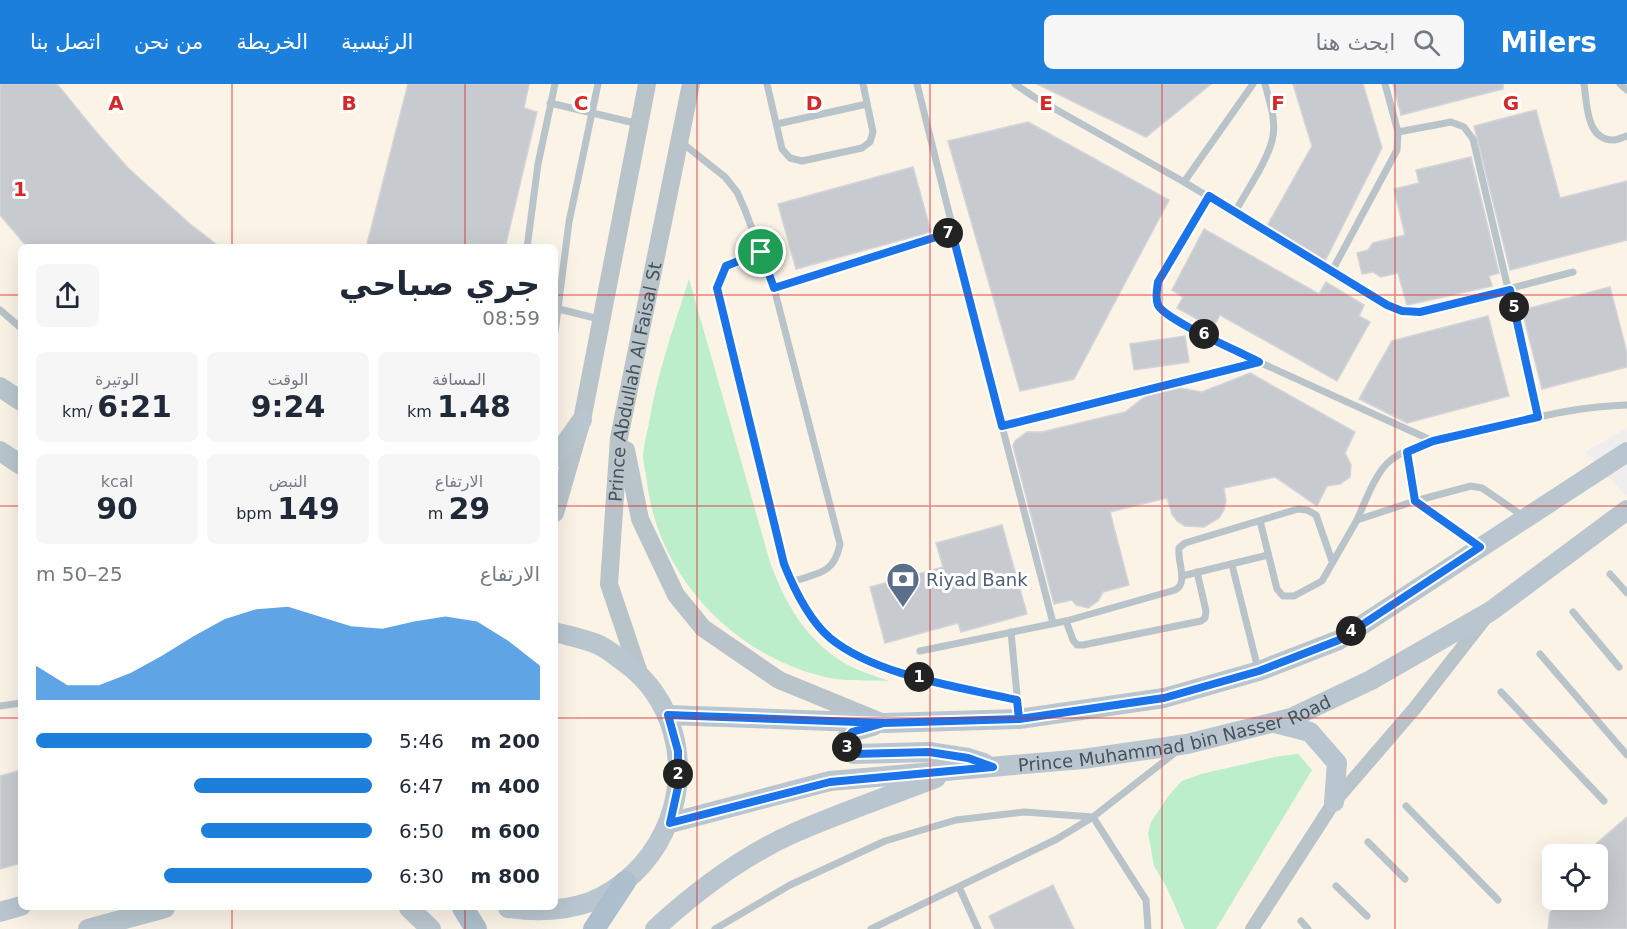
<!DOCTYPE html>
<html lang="ar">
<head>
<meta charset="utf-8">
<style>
  :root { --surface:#fff; --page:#f6f6f7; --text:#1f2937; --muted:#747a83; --accent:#1c7fdb }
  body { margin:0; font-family:"DejaVu Sans","Noto Naskh Arabic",sans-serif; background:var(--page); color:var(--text); direction:rtl; height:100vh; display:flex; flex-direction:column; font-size:22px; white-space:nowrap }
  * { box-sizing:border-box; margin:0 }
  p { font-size:20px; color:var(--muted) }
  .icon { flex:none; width:33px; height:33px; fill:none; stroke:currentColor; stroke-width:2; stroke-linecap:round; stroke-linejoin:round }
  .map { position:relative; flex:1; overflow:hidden; direction:ltr }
  .sheet { position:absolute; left:18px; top:160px; width:540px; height:666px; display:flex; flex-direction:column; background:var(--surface); border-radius:9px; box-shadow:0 6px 24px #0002; direction:rtl }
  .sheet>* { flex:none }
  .buttons { position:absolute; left:1542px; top:760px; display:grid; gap:12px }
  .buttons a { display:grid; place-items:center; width:66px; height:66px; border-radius:9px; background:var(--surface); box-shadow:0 6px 24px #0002; font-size:30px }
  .pin { position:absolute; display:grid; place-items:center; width:51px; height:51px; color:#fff; margin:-26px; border:3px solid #fff; border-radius:50%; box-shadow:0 2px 6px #0007 }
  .km { position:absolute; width:30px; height:30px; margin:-15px; border-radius:50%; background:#222; color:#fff; font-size:16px; line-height:30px; text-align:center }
  .round { display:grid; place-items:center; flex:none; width:63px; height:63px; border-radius:9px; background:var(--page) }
  .head { display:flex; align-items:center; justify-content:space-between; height:102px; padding:0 18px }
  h1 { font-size:33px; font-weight:700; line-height:45px }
  .stats { display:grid; grid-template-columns:repeat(3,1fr); gap:9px; height:102px; padding:6px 18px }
  .stats div { display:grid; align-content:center; border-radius:9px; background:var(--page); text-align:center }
  .stats b { font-size:30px; font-weight:700 }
  .stats small { font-size:16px; font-weight:400 }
  .stats p { font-size:16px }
  .chart { height:168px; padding:12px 18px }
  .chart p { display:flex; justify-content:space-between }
  .chart svg { width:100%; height:108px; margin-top:6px; fill:var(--accent); opacity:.7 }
  ul { padding:0 18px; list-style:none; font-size:20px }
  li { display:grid; grid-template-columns:96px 72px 1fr; align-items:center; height:45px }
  li i { height:15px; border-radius:8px; background:var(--accent) }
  header { display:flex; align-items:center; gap:36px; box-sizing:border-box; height:84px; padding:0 30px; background:var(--accent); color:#fff }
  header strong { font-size:28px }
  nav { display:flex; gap:33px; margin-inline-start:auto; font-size:21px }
  .search { width:420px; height:54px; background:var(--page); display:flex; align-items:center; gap:15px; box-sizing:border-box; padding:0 21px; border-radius:9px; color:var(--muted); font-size:22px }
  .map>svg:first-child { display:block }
  .commercial { fill:#fbf3e6; fill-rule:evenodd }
  .green { fill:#bceecb }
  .building { fill:#c7cbd0; stroke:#d2d4d9; stroke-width:1.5 }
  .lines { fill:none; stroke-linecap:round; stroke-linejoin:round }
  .service { stroke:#b9c3ca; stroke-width:7 }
  .minor { stroke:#b9c3ca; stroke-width:14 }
  .tertiary { stroke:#b9c3ca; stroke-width:18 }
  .secondary { stroke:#b9c6cf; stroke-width:20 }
  .primary { stroke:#adbfcc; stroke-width:22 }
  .route-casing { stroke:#fff; stroke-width:12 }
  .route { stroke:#1a73e8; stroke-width:8 }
  .grid { fill:none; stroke:#d62828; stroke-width:1.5; stroke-opacity:0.55 }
  .labels { text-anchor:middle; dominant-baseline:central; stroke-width:6; stroke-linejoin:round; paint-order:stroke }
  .street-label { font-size:18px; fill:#46525a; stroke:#fff }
  .service-label { font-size:18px; fill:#4e5e75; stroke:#fff; text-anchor:start }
  .grid-label { font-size:20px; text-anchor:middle; font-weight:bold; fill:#d62828; stroke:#fff; stroke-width:6; stroke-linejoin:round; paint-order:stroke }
</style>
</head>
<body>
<header>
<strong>Milers</strong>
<div class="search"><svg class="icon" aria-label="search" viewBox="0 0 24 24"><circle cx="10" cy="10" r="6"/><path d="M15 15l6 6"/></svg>ابحث هنا</div>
<nav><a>الرئيسية</a><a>الخريطة</a><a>من نحن</a><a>اتصل بنا</a></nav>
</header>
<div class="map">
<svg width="1627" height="845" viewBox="0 0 1627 845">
  <rect width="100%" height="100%" fill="#f0edee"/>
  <path class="commercial" d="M0,0H1627V344L1585,368L1627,413V845H0ZM21,164H555V824H21ZM1552,771H1598V816H1552Z"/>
  <g class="green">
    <path d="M689,195L770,478C786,521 805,555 846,580C859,587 875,592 889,597C868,596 842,598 821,592C731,569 658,491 647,398C646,389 643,379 643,371C644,360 647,349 649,339C657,290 674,242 689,195Z"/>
    <polygon points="1298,670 1312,686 1216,845 1185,845 1167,804 1154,782 1148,749 1151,738 1169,711 1182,697 1201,690 1280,672"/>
  </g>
  <g class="building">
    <polygon points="0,0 57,0 97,49 128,84 190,140 221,164 28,164 0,131"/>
    <polygon points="408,0 529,0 524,24 537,28 505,164 366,164"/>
    <polygon points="1037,0 1211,0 1146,53"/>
    <polygon points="1293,0 1363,0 1382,64 1325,177 1267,142 1312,62"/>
    <polygon points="1393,0 1503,0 1503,5 1401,31"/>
    <polygon points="1536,26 1560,114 1627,97 1627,156 1510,186 1474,42"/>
    <polygon points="1028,38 1169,116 1074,295 1020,307 948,57"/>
    <polygon points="1471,73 1499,189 1489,192 1492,202 1407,221 1398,189 1381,193 1373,188 1362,190 1357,169 1368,166 1373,159 1405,151 1394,105 1419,99 1416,86"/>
    <polygon points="913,83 931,148 796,185 778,120"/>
    <polygon points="1204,145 1319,210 1326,198 1364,221 1359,232 1370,238 1337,297 1220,231 1213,244 1177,224 1183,213 1172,206"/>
    <polygon points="1610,203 1627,269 1627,283 1542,305 1522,226"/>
    <polygon points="1488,232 1509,312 1407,339 1359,315 1392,257"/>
    <polygon points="1185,252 1189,278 1134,286 1130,260"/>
    <polygon points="1250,289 1355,348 1345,369 1351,381 1350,393 1340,400 1327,402 1317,422 1275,393 1224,404 1226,417 1224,426 1219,434 1204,443 1185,442 1177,437 1172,430 1167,414 1110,428 1129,501 1103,508 1098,517 1088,524 1076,521 1072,516 1054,520 1013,362 1015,357 1027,348 1042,348 1125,328 1146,312 1179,304 1202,308"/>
    <polygon points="1002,441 1027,530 961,548 958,539 885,559 870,503 943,483 936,459"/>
    <polygon points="21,686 21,779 0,785 0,692"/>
    <polygon points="1627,733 1627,845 1548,845 1550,829 1558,816 1598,816 1598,771 1583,771"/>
    <polygon points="1053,801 1074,845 995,845 989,832"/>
  </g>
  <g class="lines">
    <g class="service">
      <polyline points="767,0 782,65 790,74 802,77 862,64 870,58 873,48 863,0"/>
      <polyline points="917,0 1002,342 1053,539"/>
      <polyline points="1015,0 1034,13 1184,98 1387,221 1402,227 1420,228 1573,188"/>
      <path d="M1584,0C1587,19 1586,56 1613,56C1617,56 1623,53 1627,52"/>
      <polyline points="1620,0 1627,6"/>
      <polyline points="550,19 639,40"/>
      <polyline points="777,40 867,20"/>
      <polyline points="1398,48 1451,38 1464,43 1473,55 1538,333"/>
      <path d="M681,58L725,93L737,108L745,126L774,204L840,460C834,491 817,489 791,498"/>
      <polyline points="1184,98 1253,0"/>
      <polyline points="1209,113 1158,199 1156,214 1159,224 1174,235 1259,278 1433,357"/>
      <path d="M1235,128C1246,108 1270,73 1273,52C1276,35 1269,16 1265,0"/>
      <polyline points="527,164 538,80 555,0"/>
      <path d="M761,168L726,182L717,204L784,480C795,505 809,536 830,554C876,592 960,603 1017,616"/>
      <polyline points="1332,187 1397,66 1398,48 1385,0"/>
      <polyline points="774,204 952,148"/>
      <polyline points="555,224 599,235"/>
      <polyline points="0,226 21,244"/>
      <polyline points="555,248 569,138 598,0"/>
      <polyline points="1002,342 1259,278"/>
      <polyline points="1407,368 1415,417 1471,402 1482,404 1523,432"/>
      <path d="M1357,436C1365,418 1376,387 1391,376C1412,359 1456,352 1482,346C1530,335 1577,322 1627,321"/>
      <polyline points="1260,437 1277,505 1283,512 1294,512 1322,497 1357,436 1415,417 1478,462"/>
      <polyline points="1232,481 1258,585"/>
      <polyline points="1610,490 1627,509"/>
      <polyline points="1182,492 1268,471"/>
      <polyline points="1573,528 1619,583"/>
      <polyline points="1066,537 1073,556 1077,561 1083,561 1201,537 1205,534 1206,527 1197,488"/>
      <polyline points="1011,548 1019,632"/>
      <path d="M920,567L1066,537L1175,506C1189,499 1177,478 1179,464L1185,459L1298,425L1307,426L1316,431L1332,477"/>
      <polyline points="1540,570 1627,671"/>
      <polyline points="1501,608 1604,717"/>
      <polyline points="0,622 21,619"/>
      <polyline points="1406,722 1498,816"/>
      <polyline points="1368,758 1405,795"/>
      <polyline points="1336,802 1367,832"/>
      <polyline points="959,803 978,845"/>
      <polyline points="1301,837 1308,845"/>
      <polyline points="715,845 790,801 885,757 956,736 1024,728 1093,733 1146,816 1148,845"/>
      <polyline points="871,845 1057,755 1093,733 1176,668"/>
    </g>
    <polyline class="minor" points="1252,845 1334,718 1415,624 1486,533"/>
    <g class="tertiary">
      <polyline points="626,366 640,435 676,511 703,544 779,596 879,637"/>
      <polyline points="555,429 582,336 647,0"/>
      <path id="s1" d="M639,589L609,500L619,354L691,0"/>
    </g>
    <g class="secondary">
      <polyline points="0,303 21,317"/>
      <polyline points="0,367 21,381"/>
      <polyline points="555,374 582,336"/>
      <polyline points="668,631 884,639 1019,635 1164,614 1259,587 1339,556 1627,368"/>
      <polyline points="1275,639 1310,648 1337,679 1334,718"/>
      <polyline points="873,642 852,648 847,654 847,665 854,670 929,668 968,674 984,679"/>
      <path id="s2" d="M670,739L830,697L1083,675L1187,660L1291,634L1371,596L1491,527L1627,426"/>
      <polyline points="409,824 431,845"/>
      <path d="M508,824C535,828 564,827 590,818C656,791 692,717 673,649C665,620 650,597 625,579C617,573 608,565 599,561C586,555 569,552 555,548"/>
      <polyline points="0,828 21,822"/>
      <polyline points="88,845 165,824"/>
      <path d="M655,845C696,807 743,772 794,749C840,729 889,712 936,694"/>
    </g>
    <g class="primary">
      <polyline points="463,824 476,845"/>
      <polyline points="594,845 625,798"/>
    </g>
  </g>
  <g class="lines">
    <defs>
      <path id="route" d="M761,168L726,182L717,204L784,480C794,505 809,536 830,554C876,592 960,603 1017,616L1019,635L884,639L668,631L678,667V703L670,739L830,698L993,683L968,674L929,668L854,670L847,665V654L852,648L884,639L1019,635L1164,614L1259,587L1339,556L1480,463L1415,417L1407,368L1433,357L1538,333L1510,206L1420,228L1402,227L1387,221L1209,112L1158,198C1157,206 1155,214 1158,221C1165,236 1241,268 1259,278L1002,342L952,148L774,204L761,168"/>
    </defs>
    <use href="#route" class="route-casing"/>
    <use href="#route" class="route"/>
  </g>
  <path class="grid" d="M232,0V164M465,0V164M697,0V845M930,0V845M1162,0V845M1395,0V845M0,211H21M555,211H1627M0,422H21M555,422H1627M0,634H21M555,634H1627M232,824V845M465,824V845"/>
  <defs>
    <symbol id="bank-pin" viewBox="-11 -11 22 30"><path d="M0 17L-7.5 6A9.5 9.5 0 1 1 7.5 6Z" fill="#5c6f8a" stroke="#fff"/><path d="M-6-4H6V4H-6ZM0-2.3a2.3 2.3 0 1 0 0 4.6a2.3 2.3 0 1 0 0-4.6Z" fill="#fff"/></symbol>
  </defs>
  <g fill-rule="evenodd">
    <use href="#bank-pin" x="884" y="476" width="38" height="52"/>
  </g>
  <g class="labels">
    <g class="street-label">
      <text stroke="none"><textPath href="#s1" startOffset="298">Prince Abdullah Al Faisal St</textPath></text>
      <text stroke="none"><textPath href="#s2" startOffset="514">Prince Muhammad bin Nasser Road</textPath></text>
    </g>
    <g class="service-label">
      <text x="926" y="495">Riyad Bank</text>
    </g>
  </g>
  <g class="grid-label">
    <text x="116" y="26">A</text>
    <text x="349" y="26">B</text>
    <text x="581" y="26">C</text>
    <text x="814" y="26">D</text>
    <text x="1046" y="26">E</text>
    <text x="1278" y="26">F</text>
    <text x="1511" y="26">G</text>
    <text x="20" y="112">1</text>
  </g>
</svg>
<div class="buttons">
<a><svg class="icon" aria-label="locate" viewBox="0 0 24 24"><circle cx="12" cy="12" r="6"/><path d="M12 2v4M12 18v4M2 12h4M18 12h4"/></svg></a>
</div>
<div class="pin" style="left:761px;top:168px;background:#1e9e55"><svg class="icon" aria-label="arrive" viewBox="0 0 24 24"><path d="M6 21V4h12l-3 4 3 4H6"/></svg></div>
<b class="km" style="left:919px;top:593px">1</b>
<b class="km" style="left:678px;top:690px">2</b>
<b class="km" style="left:847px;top:663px">3</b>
<b class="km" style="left:1351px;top:547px">4</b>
<b class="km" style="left:1514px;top:223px">5</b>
<b class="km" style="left:1204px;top:250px">6</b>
<b class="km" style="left:948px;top:149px">7</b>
<section class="sheet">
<div class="head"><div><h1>جري صباحي</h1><p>08:59</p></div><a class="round"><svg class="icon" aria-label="share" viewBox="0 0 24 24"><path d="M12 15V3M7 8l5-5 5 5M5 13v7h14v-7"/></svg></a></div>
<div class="stats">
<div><p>المسافة</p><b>1.48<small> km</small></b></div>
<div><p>الوقت</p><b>9:24</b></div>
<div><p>الوتيرة</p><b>6:21<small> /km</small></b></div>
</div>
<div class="stats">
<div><p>الارتفاع</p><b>29<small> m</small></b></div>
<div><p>النبض</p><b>149<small> bpm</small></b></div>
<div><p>kcal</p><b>90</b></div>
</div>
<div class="chart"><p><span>الارتفاع</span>25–50 m</p>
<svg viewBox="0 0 160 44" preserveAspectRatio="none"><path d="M0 44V30L10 38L20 38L30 33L40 26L50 18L60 11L70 7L80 6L90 10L100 14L110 15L120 12L130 10L140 12L150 20L160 30V44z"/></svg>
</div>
<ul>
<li><b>200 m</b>5:46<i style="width:100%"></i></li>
<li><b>400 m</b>6:47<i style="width:53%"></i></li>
<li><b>600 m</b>6:50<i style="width:51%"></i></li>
<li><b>800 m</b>6:30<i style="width:62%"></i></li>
</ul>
</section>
</div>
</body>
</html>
